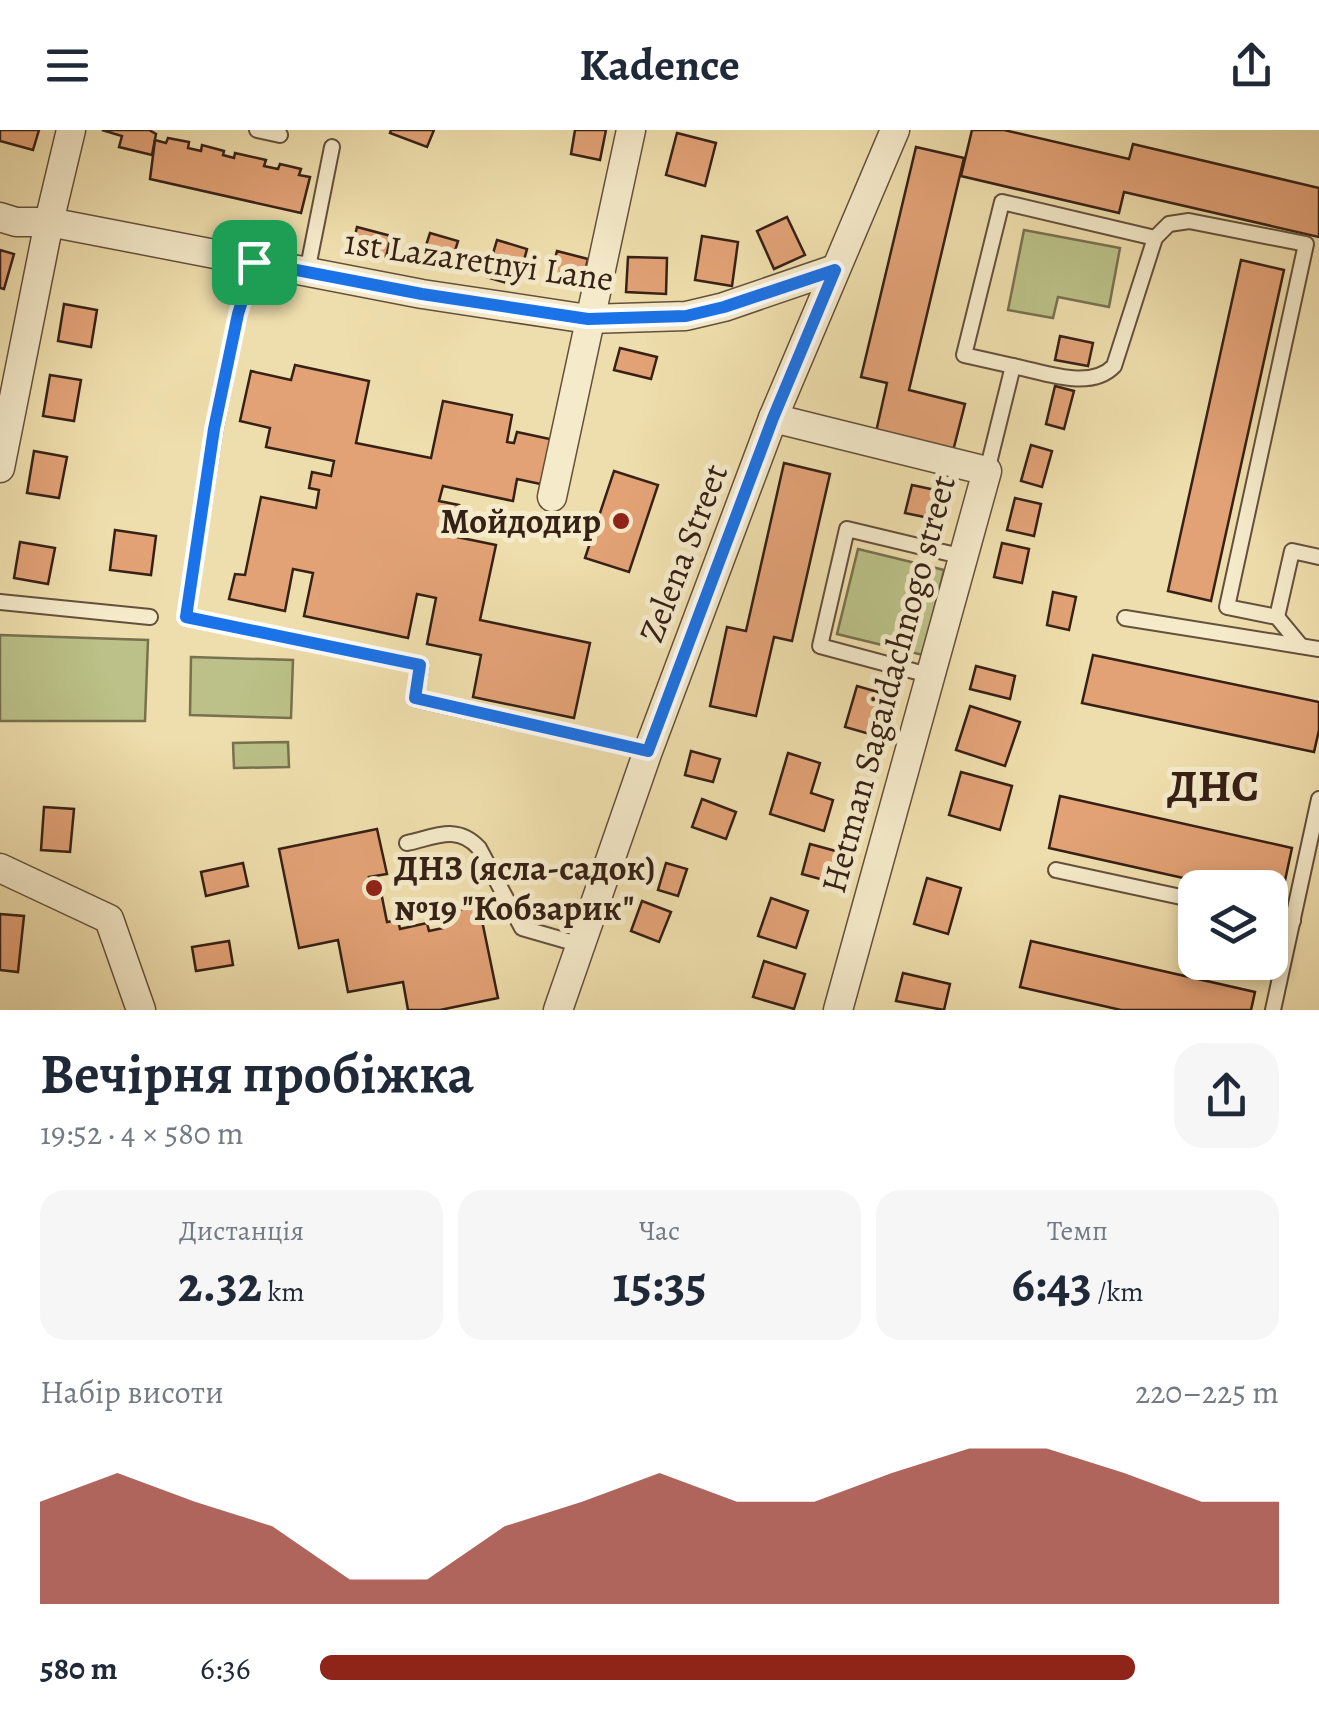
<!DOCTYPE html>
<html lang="uk">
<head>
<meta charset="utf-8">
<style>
  :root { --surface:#fff; --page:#f6f6f7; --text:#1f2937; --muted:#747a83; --accent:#8f2418 }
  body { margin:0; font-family:Alegreya,serif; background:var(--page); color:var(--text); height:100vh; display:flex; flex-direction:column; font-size:38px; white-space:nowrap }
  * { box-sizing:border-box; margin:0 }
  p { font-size:32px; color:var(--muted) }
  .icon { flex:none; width:55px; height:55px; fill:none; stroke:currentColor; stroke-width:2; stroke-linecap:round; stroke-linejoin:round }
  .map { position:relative; height:880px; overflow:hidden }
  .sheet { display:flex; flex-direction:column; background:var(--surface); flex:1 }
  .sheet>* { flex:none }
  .controls { position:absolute; left:1178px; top:740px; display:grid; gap:20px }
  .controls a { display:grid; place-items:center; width:110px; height:110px; border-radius:20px; background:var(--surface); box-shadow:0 5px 15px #0003; font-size:50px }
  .pin { position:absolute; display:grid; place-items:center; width:85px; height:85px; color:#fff; margin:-42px; border-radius:20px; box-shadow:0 5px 15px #0006 }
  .round { display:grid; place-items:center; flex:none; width:105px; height:105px; border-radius:30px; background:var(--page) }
  .overview { display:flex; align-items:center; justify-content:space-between; height:170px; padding:0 40px }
  h1 { font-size:55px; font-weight:600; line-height:75px }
  .stats { display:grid; grid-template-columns:repeat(3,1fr); gap:15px; height:170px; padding:10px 40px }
  .stats div { display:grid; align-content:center; border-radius:25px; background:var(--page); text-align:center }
  .stats b { font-size:50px; font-weight:600 }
  .stats small { font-size:28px; font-weight:400 }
  .stats p { font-size:28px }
  .chart { height:280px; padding:20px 40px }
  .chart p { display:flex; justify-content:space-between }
  .chart svg { width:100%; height:180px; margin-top:10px; fill:var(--accent); opacity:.7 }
  ul { padding:0 40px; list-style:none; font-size:32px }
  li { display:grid; grid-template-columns:160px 120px 1fr; align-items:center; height:75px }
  li i { height:25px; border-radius:12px; background:var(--accent) }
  header { display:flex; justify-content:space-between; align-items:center; height:130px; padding:0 40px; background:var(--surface); font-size:45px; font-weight:600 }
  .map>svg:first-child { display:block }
  .green { fill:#bbc188; stroke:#78714f; stroke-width:2.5 }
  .building { fill:#e2a276; stroke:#362116; stroke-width:2.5 }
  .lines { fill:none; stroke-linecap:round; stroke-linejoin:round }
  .service-casing { stroke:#64503c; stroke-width:18 }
  .minor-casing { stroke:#64503c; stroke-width:31 }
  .service { stroke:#f5eaca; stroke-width:14 }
  .minor { stroke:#f5eaca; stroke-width:28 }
  .route-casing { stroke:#fff; stroke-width:20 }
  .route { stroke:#1a73e8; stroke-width:12 }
  .poi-dot { fill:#8f2418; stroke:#f5eaca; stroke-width:4 }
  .labels { text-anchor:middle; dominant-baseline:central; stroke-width:10; stroke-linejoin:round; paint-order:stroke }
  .street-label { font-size:35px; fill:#362116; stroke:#f5eaca }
  .poi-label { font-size:35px; font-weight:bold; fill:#362116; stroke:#f5eaca; text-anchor:end }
  .district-label { font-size:45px; font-weight:bold; fill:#362116; stroke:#f5eaca }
</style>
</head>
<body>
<header><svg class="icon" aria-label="menu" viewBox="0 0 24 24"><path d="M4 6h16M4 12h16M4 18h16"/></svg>Kadence<svg class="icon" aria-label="share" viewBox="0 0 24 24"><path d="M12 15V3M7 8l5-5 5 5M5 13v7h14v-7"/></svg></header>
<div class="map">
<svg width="1319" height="880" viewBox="0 0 1319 880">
  <rect width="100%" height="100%" fill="#efdead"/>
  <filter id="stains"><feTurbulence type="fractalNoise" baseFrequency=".002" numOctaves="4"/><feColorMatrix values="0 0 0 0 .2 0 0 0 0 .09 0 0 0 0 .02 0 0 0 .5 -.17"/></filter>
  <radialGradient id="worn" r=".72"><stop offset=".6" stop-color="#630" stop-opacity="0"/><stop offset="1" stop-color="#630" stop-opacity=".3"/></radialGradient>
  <g class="green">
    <polygon points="1024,100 1120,118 1109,177 1058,167 1053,188 1008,180"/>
    <polygon points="858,419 944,440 923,525 837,504"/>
    <polygon points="0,505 148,510 145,591 0,591"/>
    <polygon points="191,527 293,530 291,588 190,585"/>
    <polygon points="288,612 289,637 234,638 233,613"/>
  </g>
  <g class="building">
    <polygon points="0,0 39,0 33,20 0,11"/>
    <polygon points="102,0 149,0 156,4 152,25 119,17 122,6"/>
    <polygon points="391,0 434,0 427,17 390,3"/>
    <polygon points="575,0 606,0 600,30 571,24"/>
    <polygon points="972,0 1004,0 1129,29 1133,14 1319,58 1319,107 1124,62 1119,83 961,46"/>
    <polygon points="677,3 716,13 705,56 666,45"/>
    <polygon points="168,8 189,12 188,18 201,21 202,15 224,21 223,25 234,28 235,23 266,30 264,36 278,39 280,34 301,39 299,45 310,47 301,83 150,49 155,10 166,13"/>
    <polygon points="916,17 964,28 909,260 965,274 953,321 876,302 887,253 861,247"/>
    <polygon points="787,87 805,125 774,139 757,101"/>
    <polygon points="357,97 391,106 386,127 352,118"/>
    <polygon points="430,103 458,111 450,137 422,128"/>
    <polygon points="702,106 738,112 732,156 695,150"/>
    <polygon points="497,110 527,119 517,156 486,147"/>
    <polygon points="0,120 14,124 4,159 0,158"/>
    <polygon points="557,121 588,129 580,160 549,151"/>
    <polygon points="628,127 667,128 666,164 626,162"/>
    <polygon points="1241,130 1284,140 1211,471 1168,461"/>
    <polygon points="64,174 97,180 91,217 58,211"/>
    <polygon points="1060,206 1093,213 1088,236 1055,230"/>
    <polygon points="620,218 657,227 651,249 614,240"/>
    <polygon points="295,235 369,251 356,313 431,328 443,271 512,285 507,312 514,313 517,302 559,311 550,356 517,349 513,371 443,356 439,371 459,375 452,406 496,415 480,490 590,513 574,588 473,567 481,525 427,514 436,468 417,464 408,508 304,486 313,443 293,439 285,481 229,469 235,444 245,445 261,367 316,378 319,360 309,358 312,342 331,346 334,331 266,317 270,298 240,291 251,241 291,250"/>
    <polygon points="50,245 81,250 74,291 43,286"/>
    <polygon points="1055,256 1074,261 1064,299 1046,294"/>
    <polygon points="1031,315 1052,321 1042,357 1021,351"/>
    <polygon points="34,321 67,327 59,368 27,363"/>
    <polygon points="784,333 830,344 792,511 774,507 756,586 710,576 727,497 746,501"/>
    <polygon points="614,341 658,355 629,442 585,428"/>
    <polygon points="912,355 940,361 934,389 905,383"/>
    <polygon points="1015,368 1041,374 1034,406 1007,400"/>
    <polygon points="115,400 156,406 151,445 110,440"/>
    <polygon points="20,412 55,418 48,454 14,448"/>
    <polygon points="1002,413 1029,419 1022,453 994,447"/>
    <polygon points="1053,462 1076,467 1069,500 1047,495"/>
    <polygon points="1093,525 1319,572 1319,600 1314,622 1082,573"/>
    <polygon points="976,536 1015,546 1010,569 970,559"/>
    <polygon points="857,556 885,564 873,605 845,597"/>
    <polygon points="970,576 1020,592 1005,636 956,620"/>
    <polygon points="691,621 720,629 713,652 685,645"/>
    <polygon points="788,623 820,633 811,663 833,670 824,701 770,684"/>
    <polygon points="961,642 1012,656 1000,700 949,685"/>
    <polygon points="1060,666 1292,718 1281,769 1270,767 1270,758 1228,758 1049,718"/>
    <polygon points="702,669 736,682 726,709 692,697"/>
    <polygon points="44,677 74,679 70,722 41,720"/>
    <polygon points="377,699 387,744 369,747 372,759 380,757 387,792 398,790 400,799 427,793 429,801 443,798 440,783 479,776 498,868 440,880 408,880 403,852 348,862 338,810 299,818 279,719"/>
    <polygon points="810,714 843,723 835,753 802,744"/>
    <polygon points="243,733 248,756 206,766 201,742"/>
    <polygon points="666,733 687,739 678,766 658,760"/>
    <polygon points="927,748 961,758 948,804 914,794"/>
    <polygon points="771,768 808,781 796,818 758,806"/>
    <polygon points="642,771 671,782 659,812 631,801"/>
    <polygon points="0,784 24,786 18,842 0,840"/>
    <polygon points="229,811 233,835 196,841 192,817"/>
    <polygon points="1031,811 1255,862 1251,880 1121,880 1020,857"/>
    <polygon points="764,831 805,844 794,879 753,867"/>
    <polygon points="903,843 950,854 944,880 896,871"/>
  </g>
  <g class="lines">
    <defs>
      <g id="service">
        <polyline points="257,0 280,5"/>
        <polyline points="254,131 238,184 215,299 186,487 421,535 415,569 648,621"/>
        <polyline points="307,142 332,17"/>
        <polyline points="1013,236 964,225 1002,72 1155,108 1169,94 1189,91 1306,114 1227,477 1277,487 1301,516"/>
        <path d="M987,341L1013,236C1044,242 1090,261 1114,236L1155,108"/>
        <polyline points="0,472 150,487"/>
        <polyline points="1277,487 1292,421 1319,427"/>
        <polyline points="1125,488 1319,519"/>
        <polyline points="932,546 820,516 847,399 964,427"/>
        <path d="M407,713C435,707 457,694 479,718L522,798L581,815"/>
        <polyline points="1056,740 1195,770"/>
        <polyline points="1270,786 1293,791"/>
        <polyline points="1273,880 1319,669"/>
      </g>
      <g id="minor">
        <polyline points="0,87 16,92 49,92 422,164 588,189 686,186 724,177 835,139"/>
        <polyline points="773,288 987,341 838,880"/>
        <polyline points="0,338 49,92 71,0"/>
        <polyline points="552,367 631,0"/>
        <polyline points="0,738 109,789 141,880"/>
        <polyline points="558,880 648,621 773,288 895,0"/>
      </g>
    </defs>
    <use href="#service" class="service-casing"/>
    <use href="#minor" class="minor-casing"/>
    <use href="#service" class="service"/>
    <use href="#minor" class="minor"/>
  </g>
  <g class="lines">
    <defs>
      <polygon id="route" points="254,132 422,164 588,189 686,186 724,177 835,140 773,288 648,621 415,568 420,535 186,487 214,299 238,184"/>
    </defs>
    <use href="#route" class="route-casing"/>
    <use href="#route" class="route"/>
  </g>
  <g class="poi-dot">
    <circle cx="621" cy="391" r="10"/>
    <circle cx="374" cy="758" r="10"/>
  </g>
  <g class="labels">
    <g class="street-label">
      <text transform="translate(479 130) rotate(8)">1st Lazaretnyi Lane</text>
      <text transform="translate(683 423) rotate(-69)">Zelena Street</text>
      <text transform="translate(888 554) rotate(-75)">Hetman Sagaidachnogo street</text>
    </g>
    <g class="poi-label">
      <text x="601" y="391">Мойдодир</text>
      <text x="394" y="738" text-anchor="start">ДНЗ (ясла-садок)<tspan x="394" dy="40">№19 "Кобзарик"</tspan></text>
    </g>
    <g class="district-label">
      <text x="1213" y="656">ДНС</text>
    </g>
  </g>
  <rect width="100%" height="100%" filter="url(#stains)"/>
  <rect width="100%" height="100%" fill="url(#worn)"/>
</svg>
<div class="controls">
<a><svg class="icon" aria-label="layers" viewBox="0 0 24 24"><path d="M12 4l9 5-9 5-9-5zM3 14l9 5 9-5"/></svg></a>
</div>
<div class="pin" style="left:254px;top:132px;background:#1e9e55"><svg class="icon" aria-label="arrive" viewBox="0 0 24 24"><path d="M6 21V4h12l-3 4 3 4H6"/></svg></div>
</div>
<section class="sheet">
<div class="overview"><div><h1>Вечірня пробіжка</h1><p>19:52 · 4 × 580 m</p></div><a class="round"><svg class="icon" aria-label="share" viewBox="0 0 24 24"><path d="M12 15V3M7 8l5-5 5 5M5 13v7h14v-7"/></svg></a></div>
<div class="stats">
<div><p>Дистанція</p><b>2.32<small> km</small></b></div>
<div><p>Час</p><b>15:35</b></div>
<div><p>Темп</p><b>6:43<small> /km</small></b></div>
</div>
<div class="chart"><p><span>Набір висоти</span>220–225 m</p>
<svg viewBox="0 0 160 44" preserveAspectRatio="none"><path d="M0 44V19L10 12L20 19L30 25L40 38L50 38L60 25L70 19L80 12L90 19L100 19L110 12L120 6L130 6L140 12L150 19L160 19V44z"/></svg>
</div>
<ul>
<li><b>580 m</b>6:36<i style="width:85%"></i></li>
</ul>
</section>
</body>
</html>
